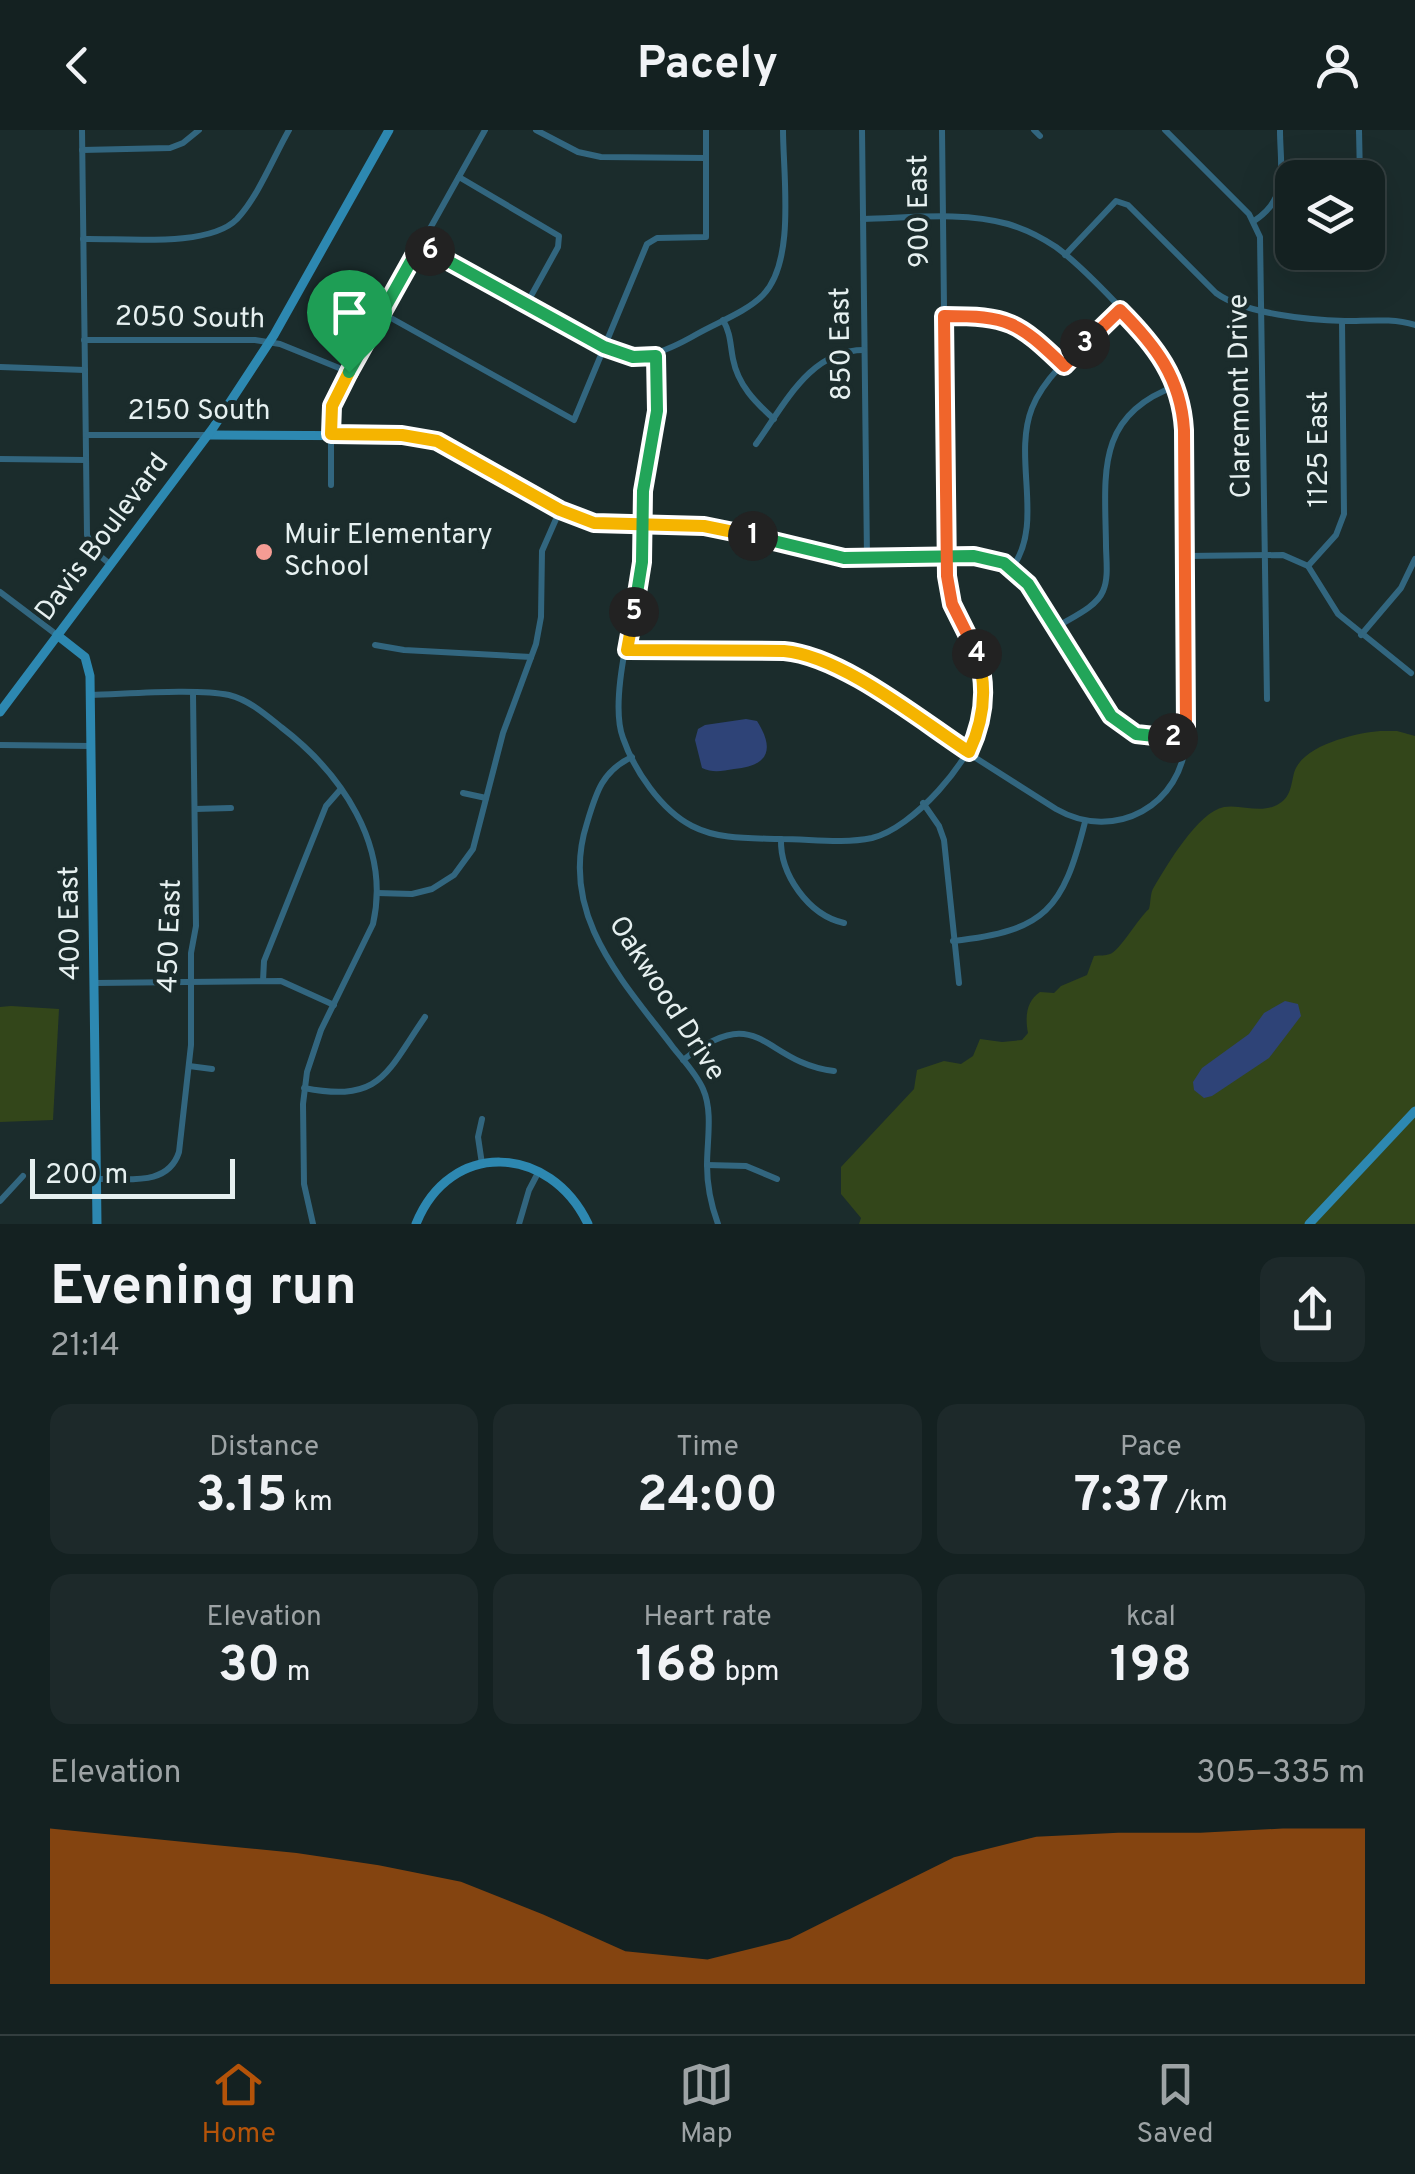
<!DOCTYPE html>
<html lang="en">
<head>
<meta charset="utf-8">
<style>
  :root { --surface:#142121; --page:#1d292a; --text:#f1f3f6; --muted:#9da3a5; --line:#333e3f; --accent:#b45309 }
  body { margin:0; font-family:Overpass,sans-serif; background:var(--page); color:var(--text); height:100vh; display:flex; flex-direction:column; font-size:38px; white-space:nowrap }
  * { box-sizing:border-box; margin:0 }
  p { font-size:32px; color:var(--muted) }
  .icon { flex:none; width:55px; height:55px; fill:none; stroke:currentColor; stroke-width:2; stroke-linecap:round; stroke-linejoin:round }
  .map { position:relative; height:1094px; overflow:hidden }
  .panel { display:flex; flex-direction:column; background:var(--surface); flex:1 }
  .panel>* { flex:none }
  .tools { position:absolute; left:1275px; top:30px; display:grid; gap:20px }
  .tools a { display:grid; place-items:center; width:110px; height:110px; border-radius:20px; background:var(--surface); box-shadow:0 10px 40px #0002,0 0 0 2px var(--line); font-size:50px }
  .scale { position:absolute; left:30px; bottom:25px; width:205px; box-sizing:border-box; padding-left:10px; border:5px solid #e6f0f0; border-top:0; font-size:28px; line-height:35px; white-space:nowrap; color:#e6f0f0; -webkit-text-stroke:8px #1b2c2c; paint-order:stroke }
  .pin { position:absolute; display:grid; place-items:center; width:85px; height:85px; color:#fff; margin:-102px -42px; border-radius:50% 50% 50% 0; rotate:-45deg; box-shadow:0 0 10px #0007 }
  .pin .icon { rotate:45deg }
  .km { position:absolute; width:50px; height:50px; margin:-25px; border-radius:50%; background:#222; color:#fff; font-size:28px; line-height:50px; text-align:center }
  .round { display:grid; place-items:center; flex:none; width:105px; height:105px; border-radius:20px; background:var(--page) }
  .overview { display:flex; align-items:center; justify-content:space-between; height:170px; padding:0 50px }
  h1 { font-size:55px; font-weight:700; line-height:75px }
  .metrics { display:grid; grid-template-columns:repeat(3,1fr); gap:15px; height:170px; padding:10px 50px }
  .metrics div { display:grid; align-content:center; border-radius:20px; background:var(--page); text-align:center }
  .metrics b { font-size:50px; font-weight:700 }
  .metrics small { font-size:28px; font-weight:400 }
  .metrics p { font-size:28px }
  .chart { height:280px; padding:20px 50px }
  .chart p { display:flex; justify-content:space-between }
  .chart svg { width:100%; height:180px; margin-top:10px; fill:var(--accent); opacity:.7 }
  header { display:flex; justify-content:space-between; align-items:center; height:130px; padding:0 50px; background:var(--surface); font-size:45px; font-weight:700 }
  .dock { display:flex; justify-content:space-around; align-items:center; height:140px; border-top:2px solid var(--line); background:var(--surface); font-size:28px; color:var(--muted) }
  .dock a { display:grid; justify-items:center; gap:5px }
  .dock .active { color:var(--accent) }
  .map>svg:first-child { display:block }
  .green { fill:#33461a }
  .water { fill:#2e4377 }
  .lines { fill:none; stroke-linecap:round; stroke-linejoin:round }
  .street { stroke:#32667f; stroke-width:6 }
  .secondary { stroke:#2d88b1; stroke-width:9 }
  .split-1-casing { stroke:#fff; stroke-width:20 }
  .split-2-casing { stroke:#fff; stroke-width:20 }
  .split-3-casing { stroke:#fff; stroke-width:20 }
  .split-4-casing { stroke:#fff; stroke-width:20 }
  .split-5-casing { stroke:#fff; stroke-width:20 }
  .split-6-casing { stroke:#fff; stroke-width:20 }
  .split-7-casing { stroke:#fff; stroke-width:20 }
  .split-1 { stroke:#f5b400; stroke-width:12 }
  .split-2 { stroke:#22a559; stroke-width:12 }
  .split-3 { stroke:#f0652b; stroke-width:12 }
  .split-4 { stroke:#f0652b; stroke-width:12 }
  .split-5 { stroke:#f5b400; stroke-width:12 }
  .split-6 { stroke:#22a559; stroke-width:12 }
  .split-7 { stroke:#22a559; stroke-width:12 }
  .poi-dot { fill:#f59c94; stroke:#1b2c2c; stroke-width:4 }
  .labels { text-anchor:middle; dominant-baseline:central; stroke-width:8; stroke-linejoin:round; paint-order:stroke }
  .street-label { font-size:28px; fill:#e6f0f0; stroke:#1b2c2c }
  .poi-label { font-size:28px; fill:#e6f0f0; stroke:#1b2c2c; text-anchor:start }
</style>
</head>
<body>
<header><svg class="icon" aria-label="back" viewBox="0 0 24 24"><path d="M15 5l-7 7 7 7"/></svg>Pacely<svg class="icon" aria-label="person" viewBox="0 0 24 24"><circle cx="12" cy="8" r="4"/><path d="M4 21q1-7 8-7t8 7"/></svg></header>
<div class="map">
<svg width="1415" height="1094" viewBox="0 0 1415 1094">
  <rect width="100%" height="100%" fill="#1b2c2c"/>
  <g class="green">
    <path d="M1380,601H1397L1415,606V1094H859L861,1088L841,1064V1037L914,959L917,940L944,931L961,934L973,926L980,909L1002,912L1022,910L1028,903C1025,888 1026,871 1040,862L1054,863L1061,856L1087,845L1094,826C1100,825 1105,826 1110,824C1119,822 1139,787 1149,779C1151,771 1150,763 1154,757C1167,735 1198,682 1224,677C1241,674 1260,684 1277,675C1291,668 1291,655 1294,643C1302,615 1356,603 1380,601Z"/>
    <polygon points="11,876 59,879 53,990 0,992 0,877"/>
  </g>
  <g class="water">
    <path d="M746,589L757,591C776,621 767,636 734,639C722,641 713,643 702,638L695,610L698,599L705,595Z"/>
    <polygon points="1285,871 1298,874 1301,886 1269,928 1212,966 1204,968 1194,960 1193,952 1202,938 1249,904 1264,883"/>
  </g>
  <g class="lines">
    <g class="street">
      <polyline points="82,0 87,405 94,421 111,435"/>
      <polyline points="536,0 578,22 601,27 706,28"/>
      <polyline points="862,0 867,428"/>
      <polyline points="1034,0 1040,6"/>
      <polyline points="1165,0 1249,84 1260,107 1267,569"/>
      <polyline points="1359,0 1360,48"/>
      <polyline points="82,20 170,18 183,13 199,0"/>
      <polyline points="459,47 559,106 558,117 526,175"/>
      <path d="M1254,91C1290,68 1280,37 1280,0"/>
      <path d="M83,109C123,108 209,118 237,89C259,65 273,28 289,0"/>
      <path d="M420,115L604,217C641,233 664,223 697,204C718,192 746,182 763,165C796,131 783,45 783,0"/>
      <path d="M1065,125L1116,71L1128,75L1216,163C1245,184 1309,190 1345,191C1368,191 1393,188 1415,195"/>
      <polyline points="382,183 574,290 647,114 657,108 706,107 706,0"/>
      <path d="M944,186C1009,186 1018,190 1064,236"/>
      <path d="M723,190C731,204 730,214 733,229C738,255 755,272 774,289"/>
      <polyline points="84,210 255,210 280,214 349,242"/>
      <path d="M656,226C660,276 648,312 643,361C641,386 645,411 641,436C635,480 608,569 623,608C634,640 661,680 692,696C719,710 751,708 781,709C810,709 843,714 872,708C913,698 972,631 981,590C994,530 954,500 947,446L942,0"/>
      <polyline points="0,237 85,240"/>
      <polyline points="86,305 209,305"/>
      <path d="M756,314C785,274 810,220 864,220"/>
      <polyline points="0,329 86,330"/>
      <polyline points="331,355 331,286 336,267 485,0"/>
      <polyline points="1185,426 1283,425 1308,436 1338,484 1411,543"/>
      <path d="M947,427C980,426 1005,427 1028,454L1105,578C1126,607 1153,608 1186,608"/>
      <polyline points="1308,436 1336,405 1344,384 1342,191"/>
      <path d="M1012,438C1045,393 1012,329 1032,278C1047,240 1091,209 1120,180"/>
      <polyline points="0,462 57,505"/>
      <path d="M1055,498C1070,488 1096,478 1103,461C1109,448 1106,429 1106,415C1105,344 1095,285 1176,256"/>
      <polyline points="1361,505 1401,458 1415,429"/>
      <polyline points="375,515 404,520 531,527"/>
      <path d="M627,520L784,521L820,529L1056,679C1115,713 1183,675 1186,608L1184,299C1183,276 1177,254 1166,234C1150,205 1083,137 1056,117C1041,107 1025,99 1008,94C963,81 909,88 863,89"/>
      <path d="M91,565C127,564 196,558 229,565C249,570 265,584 281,597C341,643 391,715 373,794L321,900L307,942L303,974L304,1054L313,1094"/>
      <polyline points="0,615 92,616"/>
      <path d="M632,627C602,641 596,663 587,693C558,783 621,849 672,916C682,929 696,943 703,959C713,981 707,1011 707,1035C707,1055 711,1075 718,1094"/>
      <polyline points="463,663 486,668"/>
      <polyline points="923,673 939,696 944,710 959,853"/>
      <polyline points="195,679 231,678"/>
      <path d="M781,709C780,744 808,785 844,793"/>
      <polyline points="377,763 412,764 432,759 454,745 473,719 503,603 536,514 541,487 542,421 560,380"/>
      <path d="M953,811C1046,801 1063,779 1085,692"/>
      <polyline points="263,851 264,831 326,676 340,660"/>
      <polyline points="94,853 281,851 334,875"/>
      <path d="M683,930C762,869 761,932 834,941"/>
      <polyline points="189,936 212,939"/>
      <path d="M304,958C382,973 386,943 425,887"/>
      <polyline points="482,989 478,1007 482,1034"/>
      <polyline points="707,1035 746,1036 777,1049"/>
      <path d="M97,1049C127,1048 168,1057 179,1022L191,915V823L196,796L193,564"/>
      <polyline points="0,1071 23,1046"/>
      <polyline points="519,1094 529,1060 539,1041"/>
    </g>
    <g class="secondary">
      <polyline points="209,305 414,306 447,316 560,380 594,393 712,397 844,428 947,427"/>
      <polyline points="57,505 85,527 90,546 97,1094"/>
      <polyline points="0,582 213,298 274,205 389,0"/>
      <path d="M416,1094C450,1009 550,1014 588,1094"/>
      <polyline points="1309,1094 1415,981"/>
    </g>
  </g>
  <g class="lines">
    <defs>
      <polyline id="split-1" points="349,242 332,276 331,304 402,305 437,311 560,380 594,393 704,396 753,406"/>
      <polyline id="split-2" points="753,406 844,428 974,426 1004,433 1028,454 1111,586 1136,604 1173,608"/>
      <path id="split-3" d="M1085,214L1120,180C1155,215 1181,248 1184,300L1186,596V608H1173"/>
      <path id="split-4" d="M977,524L952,474L947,446L944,186C1009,186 1017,191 1064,236L1085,214"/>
      <path id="split-5" d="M634,482L627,520L784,521C842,526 920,590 969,622C984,590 988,558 977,524"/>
      <polyline id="split-6" points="430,121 604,217 633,227 656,226 657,281 643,361 642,432 634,482"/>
      <polyline id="split-7" points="349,242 420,115 430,121"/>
    </defs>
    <use href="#split-1" class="split-1-casing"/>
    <use href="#split-2" class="split-2-casing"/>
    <use href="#split-3" class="split-3-casing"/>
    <use href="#split-4" class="split-4-casing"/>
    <use href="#split-5" class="split-5-casing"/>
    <use href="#split-6" class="split-6-casing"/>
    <use href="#split-7" class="split-7-casing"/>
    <use href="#split-1" class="split-1"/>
    <use href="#split-2" class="split-2"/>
    <use href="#split-3" class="split-3"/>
    <use href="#split-4" class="split-4"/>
    <use href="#split-5" class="split-5"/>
    <use href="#split-6" class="split-6"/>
    <use href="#split-7" class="split-7"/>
  </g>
  <circle class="poi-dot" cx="264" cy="422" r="10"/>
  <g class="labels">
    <g class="street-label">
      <text transform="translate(920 81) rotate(-91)">900 East</text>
      <text transform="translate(190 189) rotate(1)">2050 South</text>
      <text transform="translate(842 214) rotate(-91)">850 East</text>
      <text transform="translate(1241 266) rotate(-91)">Claremont Drive</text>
      <text x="199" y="282">2150 South</text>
      <text transform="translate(1320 319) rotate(-90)">1125 East</text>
      <text transform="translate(103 408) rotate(-53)">Davis Boulevard</text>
      <text transform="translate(71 793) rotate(-91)">400 East</text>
      <text transform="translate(171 806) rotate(-88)">450 East</text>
      <text transform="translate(666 869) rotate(57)">Oakwood Drive</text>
    </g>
    <g class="poi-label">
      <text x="284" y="406">Muir Elementary<tspan x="284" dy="32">School</tspan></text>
    </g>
  </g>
</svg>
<div class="tools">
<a><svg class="icon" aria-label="layers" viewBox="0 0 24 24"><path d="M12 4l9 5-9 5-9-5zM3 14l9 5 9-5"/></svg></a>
</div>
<div class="scale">200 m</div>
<div class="pin" style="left:349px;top:242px;background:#1e9e55"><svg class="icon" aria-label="arrive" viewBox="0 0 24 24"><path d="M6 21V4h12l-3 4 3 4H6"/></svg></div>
<b class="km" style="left:753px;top:406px">1</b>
<b class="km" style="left:1173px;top:608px">2</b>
<b class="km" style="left:1085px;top:214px">3</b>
<b class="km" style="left:977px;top:524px">4</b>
<b class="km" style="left:634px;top:482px">5</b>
<b class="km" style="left:430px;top:121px">6</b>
</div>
<section class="panel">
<div class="overview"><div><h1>Evening run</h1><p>21:14</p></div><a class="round"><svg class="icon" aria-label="share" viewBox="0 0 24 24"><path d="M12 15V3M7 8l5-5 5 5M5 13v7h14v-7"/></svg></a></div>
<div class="metrics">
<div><p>Distance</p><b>3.15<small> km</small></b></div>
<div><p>Time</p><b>24:00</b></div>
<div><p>Pace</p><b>7:37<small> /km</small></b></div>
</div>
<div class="metrics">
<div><p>Elevation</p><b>30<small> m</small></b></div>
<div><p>Heart rate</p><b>168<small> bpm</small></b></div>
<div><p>kcal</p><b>198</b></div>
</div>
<div class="chart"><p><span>Elevation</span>305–335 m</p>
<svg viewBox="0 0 160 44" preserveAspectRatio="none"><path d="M0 44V6L10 8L20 10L30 12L40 15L50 19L60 27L70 36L80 38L90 33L100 23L110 13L120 8L130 7L140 7L150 6L160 6V44z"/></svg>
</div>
</section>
<nav class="dock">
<a class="active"><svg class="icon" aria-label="home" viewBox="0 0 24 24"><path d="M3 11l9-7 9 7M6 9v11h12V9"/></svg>Home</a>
<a><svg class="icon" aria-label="map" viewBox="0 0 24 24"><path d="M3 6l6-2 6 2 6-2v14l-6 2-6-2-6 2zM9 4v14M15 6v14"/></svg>Map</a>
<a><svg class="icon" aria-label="saved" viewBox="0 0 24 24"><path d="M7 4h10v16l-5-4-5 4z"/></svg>Saved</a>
</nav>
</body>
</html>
